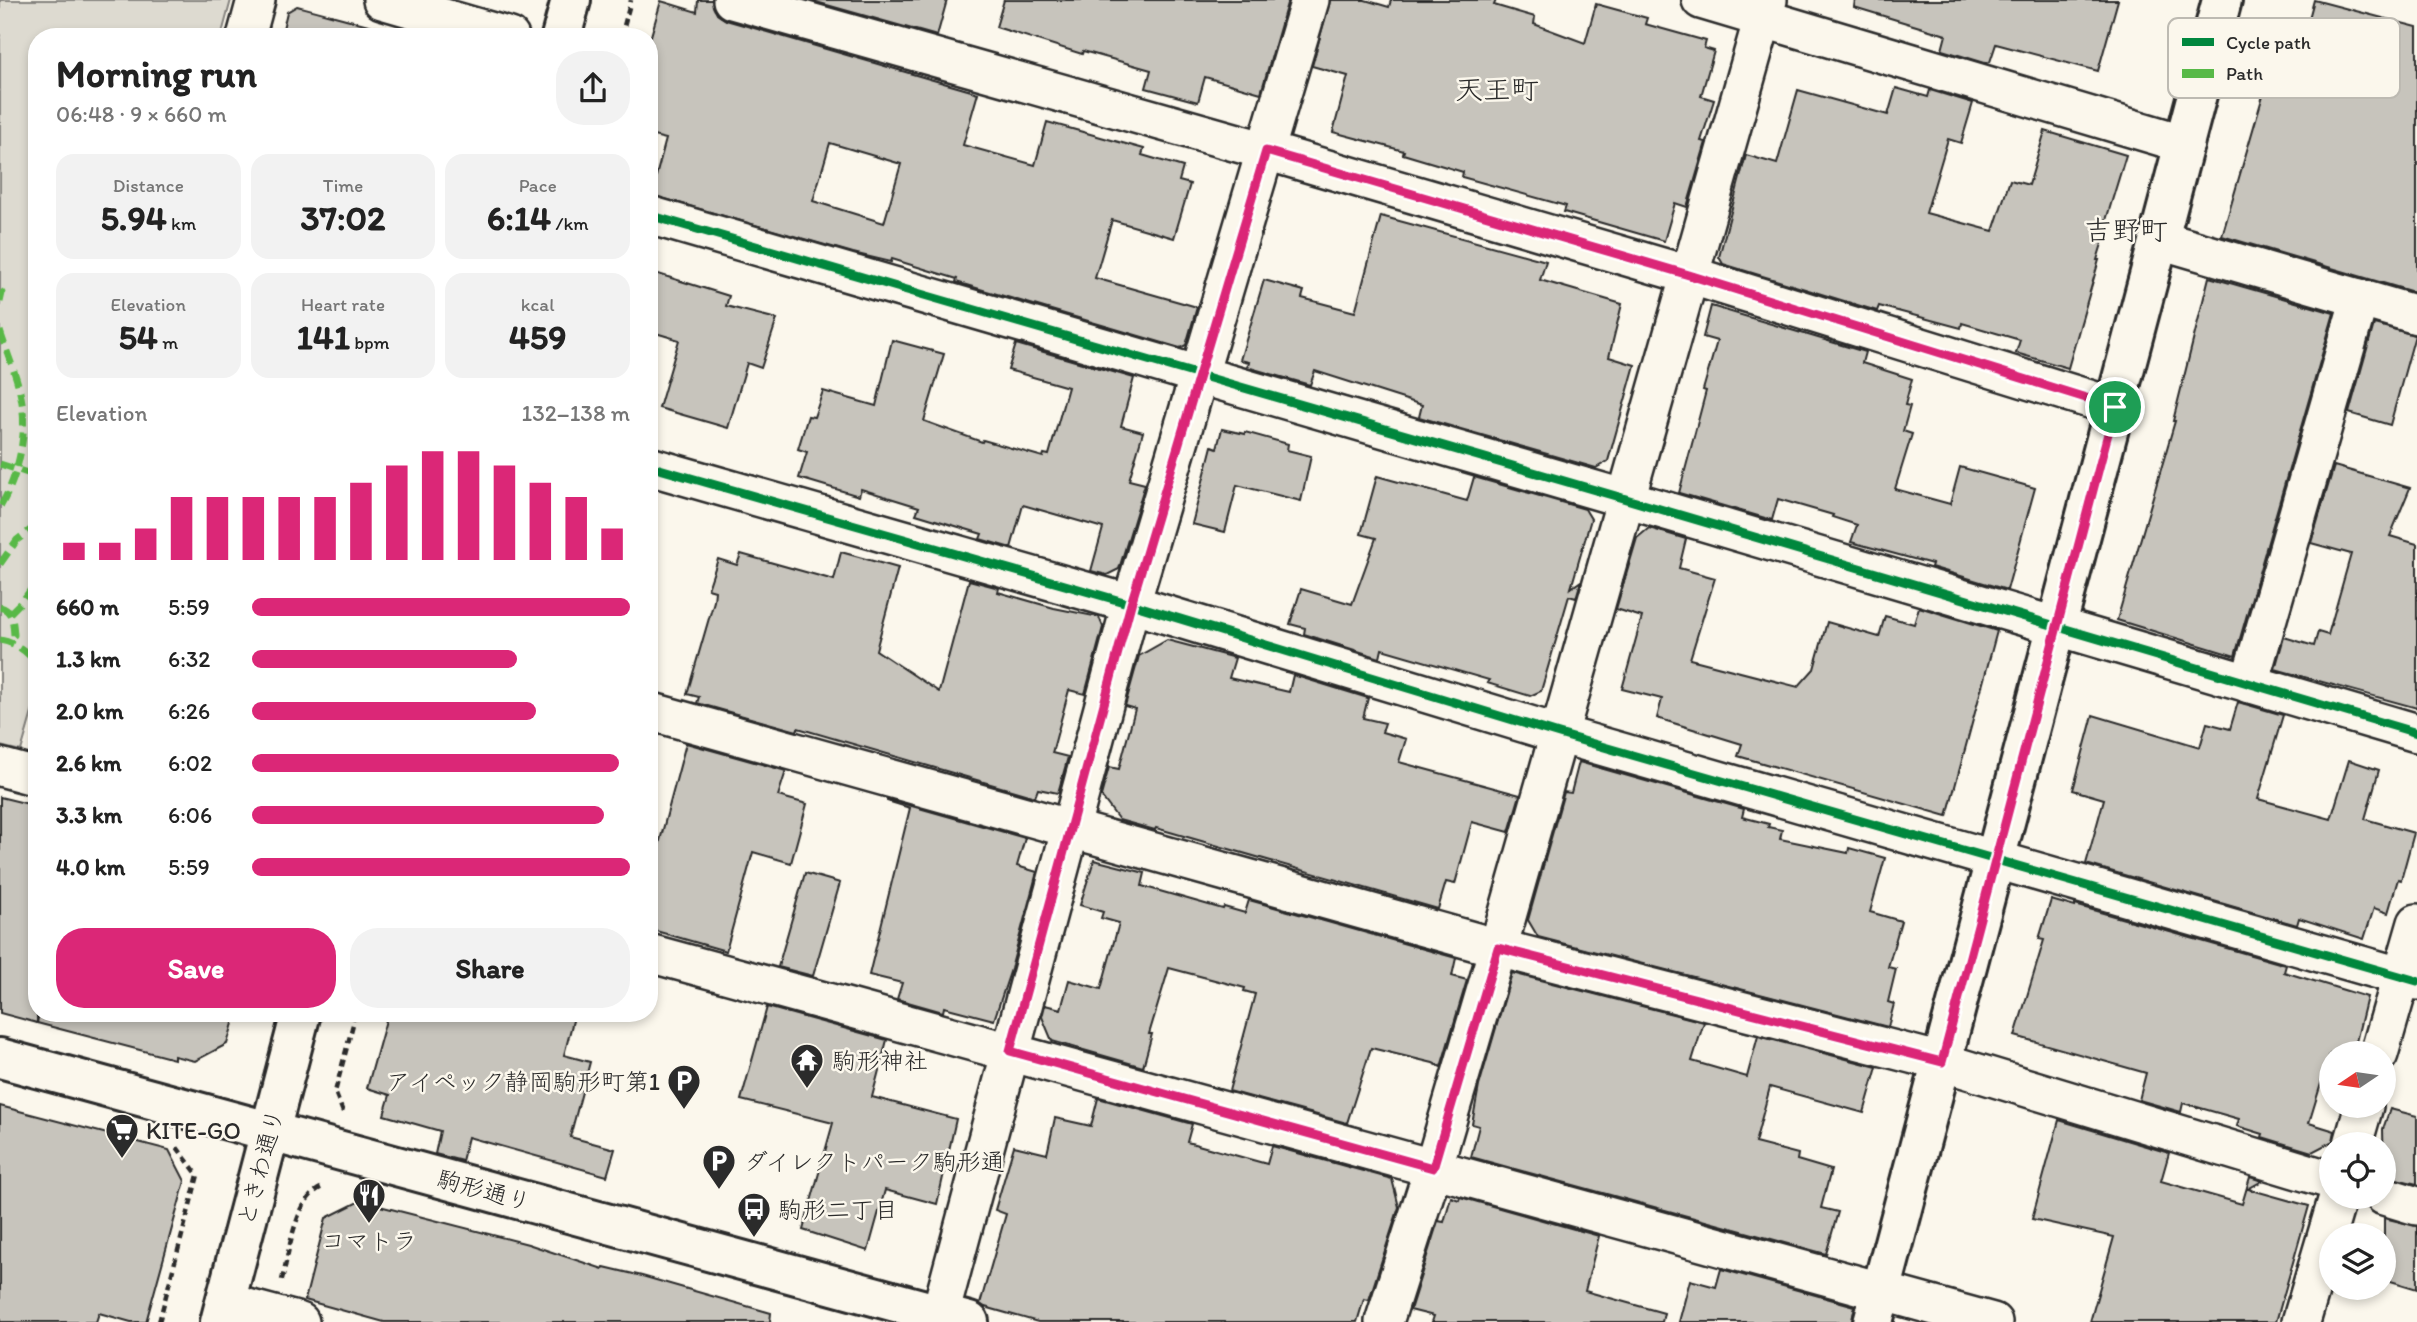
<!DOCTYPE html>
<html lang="en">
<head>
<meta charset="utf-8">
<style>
  :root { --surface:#fff; --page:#f2f2f2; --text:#222; --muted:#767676; --accent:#db2777 }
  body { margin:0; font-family:Itim,"Klee One",sans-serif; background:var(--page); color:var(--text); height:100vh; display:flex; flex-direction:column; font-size:26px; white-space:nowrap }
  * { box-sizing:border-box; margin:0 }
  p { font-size:23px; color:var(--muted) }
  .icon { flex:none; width:38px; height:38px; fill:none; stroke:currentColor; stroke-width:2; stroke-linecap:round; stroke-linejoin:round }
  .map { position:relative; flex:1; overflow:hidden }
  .panel { position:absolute; left:28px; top:28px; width:630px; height:994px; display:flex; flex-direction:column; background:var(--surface); border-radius:28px; box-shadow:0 4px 10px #0003 }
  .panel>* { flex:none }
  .needle { width:46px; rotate:257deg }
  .buttons { position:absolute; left:2319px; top:1041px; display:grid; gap:14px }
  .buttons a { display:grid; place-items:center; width:77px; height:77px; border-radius:50%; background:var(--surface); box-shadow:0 4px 10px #0003; font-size:35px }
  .pin { position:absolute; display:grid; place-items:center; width:60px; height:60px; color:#fff; margin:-30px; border:4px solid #fff; border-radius:50%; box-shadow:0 2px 7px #0007 }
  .round { display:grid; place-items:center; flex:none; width:74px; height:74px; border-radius:28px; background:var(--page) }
  .head { display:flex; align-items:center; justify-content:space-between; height:119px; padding:0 28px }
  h1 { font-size:38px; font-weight:700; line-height:52px }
  .metrics { display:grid; grid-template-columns:repeat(3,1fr); gap:10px; height:119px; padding:7px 28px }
  .metrics div { display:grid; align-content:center; border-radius:18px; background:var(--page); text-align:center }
  .metrics b { font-size:35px; font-weight:700 }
  .metrics small { font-size:19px; font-weight:400 }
  .metrics p { font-size:19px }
  .chart { height:196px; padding:14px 28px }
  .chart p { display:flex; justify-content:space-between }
  .chart svg { width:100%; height:126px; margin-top:7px; stroke:var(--accent); stroke-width:6 }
  .button { display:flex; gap:14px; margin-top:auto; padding:14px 28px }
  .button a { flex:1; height:80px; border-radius:28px; background:var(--accent); color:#fff; font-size:28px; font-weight:700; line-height:80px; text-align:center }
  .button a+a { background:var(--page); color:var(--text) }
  ul { padding:0 28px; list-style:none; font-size:23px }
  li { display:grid; grid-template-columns:112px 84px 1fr; align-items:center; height:52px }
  li i { height:18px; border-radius:9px; background:var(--accent) }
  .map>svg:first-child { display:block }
  .green { fill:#dddad0; stroke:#84827e; stroke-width:2 }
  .building { fill:#c7c4bc; stroke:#2b2b2b; stroke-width:2; fill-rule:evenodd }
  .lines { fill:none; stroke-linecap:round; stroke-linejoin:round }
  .minor-casing { stroke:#2b2b2b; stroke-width:42 }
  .tertiary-casing { stroke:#2b2b2b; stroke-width:44 }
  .path { stroke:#2b2b2b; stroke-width:4.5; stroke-dasharray:7 5; stroke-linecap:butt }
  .minor { stroke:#fbf7ec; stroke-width:37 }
  .tertiary { stroke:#fbf7ec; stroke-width:38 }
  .quiet { stroke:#58b947; stroke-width:7; stroke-dasharray:14 7; stroke-linecap:butt }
  .cycleway-casing { stroke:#fbf7ec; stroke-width:13 }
  .cycleway { stroke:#00873e; stroke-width:9 }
  .route-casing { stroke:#fff; stroke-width:14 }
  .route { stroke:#db2777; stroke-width:9 }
  .labels { text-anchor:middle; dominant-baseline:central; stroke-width:5; stroke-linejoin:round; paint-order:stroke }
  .poi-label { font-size:24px; fill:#2b2b2b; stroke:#fbf7ec; text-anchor:start }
  .street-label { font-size:24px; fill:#2b2b2b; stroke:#fbf7ec }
  .quarter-label { font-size:28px; fill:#2b2b2b; stroke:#fbf7ec }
  .key { fill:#fbf7ec; stroke:#bdbab2; stroke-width:2 }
  .key-label { font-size:19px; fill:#2b2b2b }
</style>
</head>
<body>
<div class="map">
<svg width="2417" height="1322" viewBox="0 0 2417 1322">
  <rect width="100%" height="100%" fill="#fbf7ec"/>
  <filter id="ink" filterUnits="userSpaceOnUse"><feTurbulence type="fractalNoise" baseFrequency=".0143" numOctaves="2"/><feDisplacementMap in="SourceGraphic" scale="14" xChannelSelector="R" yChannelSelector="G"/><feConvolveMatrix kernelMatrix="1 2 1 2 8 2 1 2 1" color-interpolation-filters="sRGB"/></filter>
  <g filter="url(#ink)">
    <polygon class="green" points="0,0 231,0 221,37 37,37 37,695 21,751 0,746"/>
    <g class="building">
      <path d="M698,0H712L717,14L726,20L978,93L963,145L1035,165L1047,122L1144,149L1142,155L1183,167L1179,181L1190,184L1174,238L1112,220L1095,278L1197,307L1186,345L1180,348L956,282L957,279L892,259L891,262L853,253L651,195L666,139L649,135V43L661,1L697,12ZM830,143L901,164L884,223L813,201Z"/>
      <polygon points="809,0 947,0 937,36"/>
      <polygon points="1004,0 1288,0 1261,93 1205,77 1198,102 1146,88 1151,70 1083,51 1082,54 996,27"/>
      <polygon points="1330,0 1365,0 1389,7 1391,0 1496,0 1494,5 1535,17 1534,24 1585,43 1596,4 1647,18 1645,24 1706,41 1704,48 1714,51 1701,96 1714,100 1701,141 1706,142 1687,207 1675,203 1664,241 1564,212 1566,206 1462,177 1463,172 1403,154 1404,151 1333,132 1348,76 1312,66"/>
      <polygon points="1855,0 2118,0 2098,71 1996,44 1990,62 1985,63 1942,50 1946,35 1854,7"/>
      <polygon points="2314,0 2417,27 2417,293 2222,236 2282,30 2304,37"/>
      <polygon points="297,6 376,27 375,37 281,37 287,12"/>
      <polygon points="1896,88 1928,97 1930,90 1973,103 1961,143 1948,139 1926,213 1993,231 2010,180 2029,185 2045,131 2126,155 2103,230 2106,231 2097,260 2099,260 2068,368 2016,353 2020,340 1962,323 1961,328 1879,306 1877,311 1723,264 1719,257 1746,155 1777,164 1798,90 1888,115"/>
      <polygon points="1381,216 1546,261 1540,280 1622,304 1609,357 1635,365 1608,461 1596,468 1419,417 1422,405 1315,371 1310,385 1247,367 1249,362 1240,360 1264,280 1304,291 1302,298 1355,312"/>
      <polygon points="655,273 729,296 726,306 777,319 761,368 747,363 728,428 659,408 679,340 649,331 649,296"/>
      <polygon points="2209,277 2334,313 2235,656 2117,620 2175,421 2173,421"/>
      <polygon points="1711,306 1865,352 1862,363 1912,379 1905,405 1910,406 1903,431 1912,434 1895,489 1950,504 1960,467 2035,488 2007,590 1931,567 1932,564 1851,542 1857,525 1832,517 1833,515 1778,499 1772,520 1679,493 1706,391 1703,390 1717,341 1703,337"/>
      <polygon points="2374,324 2415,335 2390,425 2349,413"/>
      <polygon points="892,340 944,354 924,421 982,442 983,440 1043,457 1044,454 1049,455 1068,387 1008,370 1016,344 1134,378 1121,426 1143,432 1129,480 1145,484 1119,569 1107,575 1091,571 1103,528 1023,505 1011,548 980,539 982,534 916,514 919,507 861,489 859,496 799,478 807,452 798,449 808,416 814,417 823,391 876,406"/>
      <polygon points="1222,429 1245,434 1245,432 1288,444 1287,450 1311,456 1301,501 1237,485 1225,532 1192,524 1212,446 1217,448"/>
      <polygon points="2334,466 2410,488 2390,536 2417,544 2417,708 2275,669 2284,637 2314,646 2318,632 2328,635 2351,554 2311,543"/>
      <polygon points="1377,476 1467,501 1474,477 1585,509 1591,519 1571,588 1581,581 1576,598 1569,596 1541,691 1530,696 1487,683 1489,680 1382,649 1380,658 1304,634 1305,628 1290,624 1301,589 1352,604 1376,538 1361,534"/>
      <polygon points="1649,528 1686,539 1679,568 1715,578 1690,659 1798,687 1814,669 1827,622 1879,637 1885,616 1914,624 1919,607 1997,631 1947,816 1738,756 1742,744 1657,718 1662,699 1622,689 1642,617 1616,609 1637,538"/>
      <polygon points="841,552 898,568 876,650 939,692 969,580 999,588 998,592 1054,608 1099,617 1103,627 1085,694 1069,690 1052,753 1068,757 1058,793 1038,789 1035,797 798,728 797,731 697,703 699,697 687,694 714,601 715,591 708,589 718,559 737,565 741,554 834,580"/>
      <polygon points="1167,640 1235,658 1229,678 1289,692 1293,675 1368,698 1363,718 1385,723 1382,732 1406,739 1399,762 1520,795 1509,832 1472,822 1455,884 1446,882 1438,909 1156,828 1155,830 1119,820 1101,796 1109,767 1119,769 1135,709 1125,706 1139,656"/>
      <polygon points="2238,702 2283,715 2258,799 2331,819 2349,760 2379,770 2365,819 2414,833 2401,880 2398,879 2388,913 2374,908 2364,939 2299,918 2297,925 2086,864 2104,799 2073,790 2093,715 2200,747 2207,723 2230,729"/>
      <polygon points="686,743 786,771 778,796 807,804 791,863 753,852 726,951 649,929 649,882"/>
      <polygon points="1579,762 1744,809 1742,817 1769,824 1768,827 1782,830 1780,839 1848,853 1849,848 1885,858 1870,912 1901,921 1888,967 1896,969 1888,1002 1894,1004 1888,1027 1538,937 1528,920 1564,792 1571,793"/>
      <polygon points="0,797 37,806 37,1023 0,1013"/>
      <polygon points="887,799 1025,838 1017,866 1037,872 1011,969 994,1020 944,1007 943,1012 897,999 902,983 869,975 910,808 887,801"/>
      <polygon points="1094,860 1145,873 1142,886 1223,909 1224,907 1245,913 1249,900 1456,958 1452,976 1467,980 1441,1067 1433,1063 1371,1048 1347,1123 1229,1091 1255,994 1244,991 1245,988 1169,968 1149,1034 1152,1034 1143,1067 1052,1041 1042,1017 1045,1005 1061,1009 1069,980 1101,989 1119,923 1101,918 1103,912 1080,905"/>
      <polygon points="805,873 840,883 813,976 778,967"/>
      <polygon points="2051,900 2075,907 2075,905 2286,965 2284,972 2367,997 2353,1054 2330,1054 2309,1123 2335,1131 2333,1141 2312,1152 2262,1137 2263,1134 2237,1126 2239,1119 2183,1103 2181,1112 2139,1100 2146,1073 2015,1036 2044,940 2039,939"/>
      <polygon points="1512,973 1704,1022 1692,1061 1747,1077 1758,1036 1877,1067 1864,1113 1770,1087 1755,1143 1798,1154 1797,1160 1831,1170 1821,1208 1838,1212 1826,1254 1471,1157 1479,1126 1472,1124 1479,1086"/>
      <polygon points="767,1007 887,1040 872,1097 956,1119 937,1204 885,1190 868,1251 803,1230 833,1123 741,1100"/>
      <polygon points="39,1013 236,1013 227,1044 195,1061 174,1056 174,1059 37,1023"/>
      <polygon points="388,1013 575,1013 564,1055 590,1062 570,1137 615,1149 607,1176 468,1137 462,1161 435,1154 440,1131 384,1115 390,1095 367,1088"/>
      <polygon points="1098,1098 1192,1124 1187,1142 1267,1164 1272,1146 1392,1179 1399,1207 1369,1300 1364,1299 1357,1322 1038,1322 985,1307 980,1304 1006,1214 995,1210 1014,1146 1047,1154 1055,1118 1091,1126"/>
      <polygon points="0,1106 169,1150 185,1181 146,1322 131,1322 99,1313 96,1322 0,1322"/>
      <polygon points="2390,1109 2417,1116 2417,1184 2384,1176 2383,1129"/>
      <polygon points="2059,1120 2169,1153 2161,1181 2242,1204 2250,1177 2262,1181 2248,1189 2309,1206 2276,1322 2090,1322 2114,1237 2032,1219"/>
      <polygon points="1451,1197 1459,1200 1460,1197 1599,1236 1585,1291 1664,1313 1662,1322 1432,1322 1434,1316 1410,1310 1438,1221 1444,1222"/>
      <polygon points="360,1201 528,1244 603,1269 604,1267 642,1276 771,1313 770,1322 384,1322 305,1300 326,1218"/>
      <polygon points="2384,1218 2417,1226 2417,1289 2384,1279"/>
      <polygon points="1721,1269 1855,1306 1852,1322 1679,1322 1690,1280 1716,1287"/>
    </g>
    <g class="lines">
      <defs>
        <g id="minor">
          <polyline points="382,0 510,37"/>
          <polyline points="732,0 1266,151 1689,275 2115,407"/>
          <polyline points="1701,0 2185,144"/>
          <polyline points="246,37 256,0"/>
          <polyline points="649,215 1626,499 2417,733"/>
          <polyline points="2160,240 2417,315"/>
          <polyline points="649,466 1131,604 1559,734 2417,981"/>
          <polyline points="2249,684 2360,298"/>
          <polyline points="649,711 1498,948 1942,1062 2331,1180"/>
          <polyline points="0,767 37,777"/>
          <polyline points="649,953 1993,1322"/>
          <polyline points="2379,1054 2417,923"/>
          <polyline points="2353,1144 2364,1106"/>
          <polyline points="2384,1196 2417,1206"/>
          <polyline points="225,1302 300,1322"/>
          <polyline points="938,1322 1131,604 1310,0"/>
          <polyline points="1384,1322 1433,1169 1498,948 1768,0"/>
          <polyline points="2301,1322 2338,1197"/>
        </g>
        <g id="tertiary">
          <polyline points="561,37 571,0"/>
          <polyline points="0,1058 969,1322"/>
          <polyline points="220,1322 301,1013"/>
          <polyline points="1873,1322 2222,0"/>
        </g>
      </defs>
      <use href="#minor" class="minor-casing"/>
      <use href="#tertiary" class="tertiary-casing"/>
      <g class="path">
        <polyline points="621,37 631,0"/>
        <polyline points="343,1112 335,1092 356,1013"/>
        <path d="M282,1280C289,1253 295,1197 323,1187"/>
        <polyline points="159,1322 198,1175 176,1146"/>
      </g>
      <use href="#minor" class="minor"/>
      <use href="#tertiary" class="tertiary"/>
      <g class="quiet">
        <polyline points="0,291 2,293 0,302"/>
        <path d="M0,331C8,357 21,384 23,411C26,442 16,481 0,507"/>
        <polyline points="0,464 37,476"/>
        <polyline points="0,564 17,540 37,525"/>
        <path d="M0,607C13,610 13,623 14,635L8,641"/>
        <polyline points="10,613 24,599 37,581"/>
        <path d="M0,640C16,643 27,651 37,664"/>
      </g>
      <defs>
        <g id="cycleway">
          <polyline points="649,215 1626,499 2417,733"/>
          <polyline points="649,466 1131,604 1559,734 2417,981"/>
        </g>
      </defs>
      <use href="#cycleway" class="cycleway-casing"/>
      <use href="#cycleway" class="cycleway"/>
    </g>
  </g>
  <g class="lines" filter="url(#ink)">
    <defs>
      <polygon id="route" points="1266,151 1689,275 2115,407 1942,1062 1498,948 1433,1168 1010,1051 1131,604"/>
    </defs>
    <use href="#route" class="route-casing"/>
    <use href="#route" class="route"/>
  </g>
  <defs>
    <symbol id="temple-pin" viewBox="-11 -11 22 30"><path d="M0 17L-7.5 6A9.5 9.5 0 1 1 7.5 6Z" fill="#2b2b2b" stroke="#fbf7ec"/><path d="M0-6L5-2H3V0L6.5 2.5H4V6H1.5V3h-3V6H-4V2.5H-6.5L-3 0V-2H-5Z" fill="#fff"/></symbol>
    <symbol id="parking-pin" viewBox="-11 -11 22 30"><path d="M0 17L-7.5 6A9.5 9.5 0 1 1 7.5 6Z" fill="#2b2b2b" stroke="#fbf7ec"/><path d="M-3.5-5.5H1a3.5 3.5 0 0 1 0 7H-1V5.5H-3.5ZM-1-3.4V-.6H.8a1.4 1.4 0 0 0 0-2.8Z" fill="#fff"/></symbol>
    <symbol id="supermarket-pin" viewBox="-11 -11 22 30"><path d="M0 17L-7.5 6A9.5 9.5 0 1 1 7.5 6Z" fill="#2b2b2b" stroke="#fbf7ec"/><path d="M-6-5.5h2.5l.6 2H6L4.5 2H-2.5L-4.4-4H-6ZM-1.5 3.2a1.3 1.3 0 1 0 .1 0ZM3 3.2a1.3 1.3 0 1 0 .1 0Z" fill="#fff"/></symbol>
    <symbol id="restaurant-pin" viewBox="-11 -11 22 30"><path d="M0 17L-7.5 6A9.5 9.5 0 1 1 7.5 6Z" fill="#2b2b2b" stroke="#fbf7ec"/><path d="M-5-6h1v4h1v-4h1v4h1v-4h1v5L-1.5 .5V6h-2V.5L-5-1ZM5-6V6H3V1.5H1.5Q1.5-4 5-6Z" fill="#fff"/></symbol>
    <symbol id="bus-pin" viewBox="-11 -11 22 30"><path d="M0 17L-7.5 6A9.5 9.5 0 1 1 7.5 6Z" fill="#2b2b2b" stroke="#fbf7ec"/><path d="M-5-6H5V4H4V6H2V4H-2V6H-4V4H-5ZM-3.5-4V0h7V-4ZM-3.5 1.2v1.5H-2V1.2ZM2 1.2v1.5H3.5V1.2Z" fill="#fff"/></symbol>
  </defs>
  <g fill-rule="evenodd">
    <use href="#temple-pin" x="788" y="1041" width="38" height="52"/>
    <use href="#parking-pin" x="665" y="1062" width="38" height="52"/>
    <use href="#supermarket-pin" x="103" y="1111" width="38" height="52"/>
    <use href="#parking-pin" x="700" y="1142" width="38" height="52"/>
    <use href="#restaurant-pin" x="350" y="1176" width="38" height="52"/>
    <use href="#bus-pin" x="735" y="1190" width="38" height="52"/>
  </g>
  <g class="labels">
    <g class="poi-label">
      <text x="832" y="1060">駒形神社</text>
      <text x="660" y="1081" text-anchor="end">アイペック静岡駒形町第1</text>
      <text x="146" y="1130">KITE-GO</text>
      <text x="744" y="1161">ダイレクトパーク駒形通</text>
      <text x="778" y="1209">駒形二丁目</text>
      <text x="369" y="1240" text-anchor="middle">コマトラ</text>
    </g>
    <g class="street-label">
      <text transform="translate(260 1167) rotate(-75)">ときわ通り</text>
      <text transform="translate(484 1190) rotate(15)">駒形通り</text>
    </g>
    <g class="quarter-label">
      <text x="1497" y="89">天王町</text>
      <text x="2126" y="230">吉野町</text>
    </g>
  </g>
  <rect x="2168" y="18" width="232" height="80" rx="10" class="key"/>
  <rect x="2182" y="38" width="32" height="8" fill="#00873e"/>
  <rect x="2182" y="69" width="32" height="9" fill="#58b947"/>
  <g class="key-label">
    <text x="2226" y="49">Cycle path</text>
    <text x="2226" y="80">Path</text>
  </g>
</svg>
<div class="buttons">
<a><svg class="needle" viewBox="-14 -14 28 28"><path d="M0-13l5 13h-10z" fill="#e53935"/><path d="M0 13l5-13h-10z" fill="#767676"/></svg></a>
<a><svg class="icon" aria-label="locate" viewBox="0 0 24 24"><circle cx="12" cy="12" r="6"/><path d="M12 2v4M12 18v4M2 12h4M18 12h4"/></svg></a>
<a><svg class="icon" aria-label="layers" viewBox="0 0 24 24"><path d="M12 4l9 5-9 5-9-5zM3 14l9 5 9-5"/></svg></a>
</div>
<div class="pin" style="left:2115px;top:407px;background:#1e9e55"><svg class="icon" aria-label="arrive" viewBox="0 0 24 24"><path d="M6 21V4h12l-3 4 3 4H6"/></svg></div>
<section class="panel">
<div class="head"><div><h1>Morning run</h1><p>06:48 · 9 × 660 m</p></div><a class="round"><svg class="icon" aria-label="share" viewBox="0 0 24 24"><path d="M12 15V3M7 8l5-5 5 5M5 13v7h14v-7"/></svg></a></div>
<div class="metrics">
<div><p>Distance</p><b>5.94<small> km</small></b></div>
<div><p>Time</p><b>37:02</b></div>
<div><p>Pace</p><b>6:14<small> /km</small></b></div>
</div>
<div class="metrics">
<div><p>Elevation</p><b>54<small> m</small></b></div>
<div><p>Heart rate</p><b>141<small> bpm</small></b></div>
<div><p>kcal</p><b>459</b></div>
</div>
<div class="chart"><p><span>Elevation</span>132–138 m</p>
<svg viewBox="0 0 160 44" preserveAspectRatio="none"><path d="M5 44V38M15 44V38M25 44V33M35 44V22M45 44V22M55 44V22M65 44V22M75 44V22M85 44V17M95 44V11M105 44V6M115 44V6M125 44V11M135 44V17M145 44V22M155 44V33"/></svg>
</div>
<ul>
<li><b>660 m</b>5:59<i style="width:100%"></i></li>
<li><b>1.3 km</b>6:32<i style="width:70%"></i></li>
<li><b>2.0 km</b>6:26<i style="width:75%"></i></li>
<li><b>2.6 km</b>6:02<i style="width:97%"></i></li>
<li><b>3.3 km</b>6:06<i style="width:93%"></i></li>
<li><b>4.0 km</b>5:59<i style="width:100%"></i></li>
</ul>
<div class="button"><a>Save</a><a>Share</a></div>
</section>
</div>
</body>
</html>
